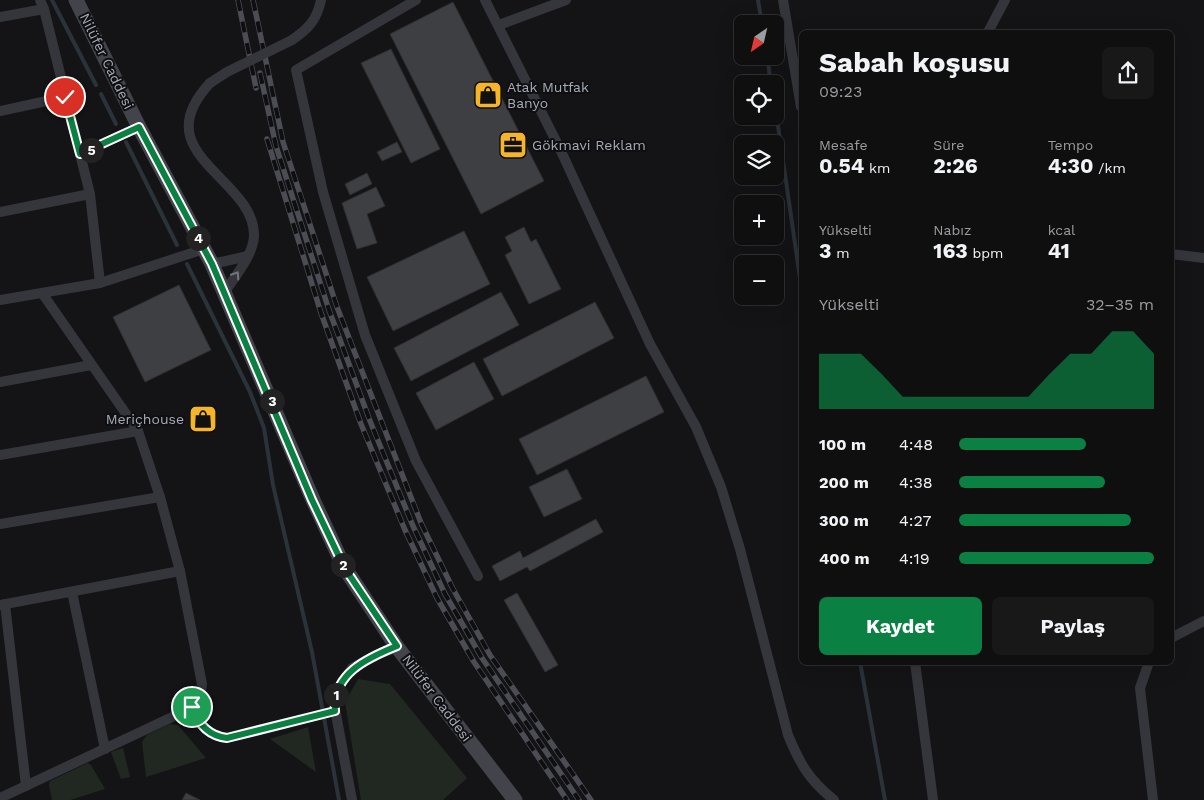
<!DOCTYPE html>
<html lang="tr">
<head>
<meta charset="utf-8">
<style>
  :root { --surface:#0f0f10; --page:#181819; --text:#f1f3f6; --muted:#9b9c9f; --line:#2f2f30; --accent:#0b8043 }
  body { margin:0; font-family:"Work Sans",sans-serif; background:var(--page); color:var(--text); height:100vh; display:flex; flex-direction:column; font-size:19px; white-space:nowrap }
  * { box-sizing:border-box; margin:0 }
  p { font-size:16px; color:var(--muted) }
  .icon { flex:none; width:28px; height:28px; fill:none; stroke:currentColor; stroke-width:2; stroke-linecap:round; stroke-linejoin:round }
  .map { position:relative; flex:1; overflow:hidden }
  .side { position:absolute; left:799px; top:30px; width:375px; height:635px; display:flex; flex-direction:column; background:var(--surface); border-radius:8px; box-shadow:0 5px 20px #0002,0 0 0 1px var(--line) }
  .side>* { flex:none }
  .needle { width:32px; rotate:214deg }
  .fabs { position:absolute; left:734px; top:15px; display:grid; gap:10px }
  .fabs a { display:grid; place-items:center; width:50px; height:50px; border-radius:8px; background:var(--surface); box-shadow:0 5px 20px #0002,0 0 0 1px var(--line); font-size:25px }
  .pin { position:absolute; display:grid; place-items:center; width:42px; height:42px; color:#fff; margin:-21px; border:2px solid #fff; border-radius:50%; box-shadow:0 1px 5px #0007 }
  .km { position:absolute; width:25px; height:25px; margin:-12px; border-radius:50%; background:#222; color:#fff; font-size:14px; line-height:25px; text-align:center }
  .round { display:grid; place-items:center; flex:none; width:52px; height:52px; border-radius:8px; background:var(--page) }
  .overview { display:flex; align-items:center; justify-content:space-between; height:85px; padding:0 20px }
  h1 { font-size:28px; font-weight:700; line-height:38px }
  .metrics { display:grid; grid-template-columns:repeat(3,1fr); gap:8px; height:85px; padding:5px 20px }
  .metrics div { display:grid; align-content:center }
  .metrics b { font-size:21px; font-weight:700 }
  .metrics small { font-size:14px; font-weight:400 }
  .metrics p { font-size:14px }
  .chart { height:140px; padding:10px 20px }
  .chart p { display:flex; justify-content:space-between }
  .chart svg { width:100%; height:90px; margin-top:5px; fill:var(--accent); opacity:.7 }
  .cta { display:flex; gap:10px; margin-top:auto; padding:10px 20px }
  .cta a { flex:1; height:58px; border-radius:8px; background:var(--accent); color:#fff; font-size:20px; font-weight:700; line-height:58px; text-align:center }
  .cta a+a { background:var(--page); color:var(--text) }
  ul { padding:0 20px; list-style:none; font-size:16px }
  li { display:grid; grid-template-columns:80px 60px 1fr; align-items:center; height:38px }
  li i { height:12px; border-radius:6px; background:var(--accent) }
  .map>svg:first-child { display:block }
  .green { fill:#202821 }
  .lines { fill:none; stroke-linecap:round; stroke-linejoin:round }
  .stream { stroke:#2a323a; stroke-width:4 }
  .building { fill:#3e3f43; stroke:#2e2e32 }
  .street { stroke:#35363b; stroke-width:10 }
  .secondary { stroke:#43444b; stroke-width:15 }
  .rail-casing { stroke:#4c4d54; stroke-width:5.5 }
  .rail { stroke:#0f0f11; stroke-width:4; stroke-dasharray:11; stroke-linecap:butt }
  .street-bridge { stroke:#35363b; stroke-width:10 }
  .oneway { stroke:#73767f }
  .route-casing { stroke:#fff; stroke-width:10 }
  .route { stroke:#0b8043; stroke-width:6 }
  .labels { text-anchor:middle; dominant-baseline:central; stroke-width:4; stroke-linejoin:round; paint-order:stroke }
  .street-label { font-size:14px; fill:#a5aab6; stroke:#0f0f11 }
  .poi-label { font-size:14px; fill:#a5aab6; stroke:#0f0f11; text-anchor:start }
</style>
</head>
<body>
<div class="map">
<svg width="1204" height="800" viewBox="0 0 1204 800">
  <rect width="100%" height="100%" fill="#141416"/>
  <g class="green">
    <polygon points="358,679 390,684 467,778 443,800 361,800 345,702"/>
    <polygon points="170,724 178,725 206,758 146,777 142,742 147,735"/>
    <polygon points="308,727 316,772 270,739"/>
    <polygon points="123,748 130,777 121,779 111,752"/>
    <polygon points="88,763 91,765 105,789 70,800 52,800 49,785 50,781"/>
  </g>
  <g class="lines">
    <g class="stream">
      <polyline points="52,0 96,85"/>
      <polyline points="758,0 762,24"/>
      <polyline points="767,56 771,84"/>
      <polyline points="101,94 116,124"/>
      <polyline points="775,105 801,285"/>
      <polyline points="126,142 177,245"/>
      <polyline points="187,264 250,392 264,428 273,485 312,652 339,800"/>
      <polyline points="860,662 885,800"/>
    </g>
  </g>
  <g class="building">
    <polygon points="453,2 544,181 481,214 390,34"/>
    <polygon points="391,49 440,149 411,163 361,63"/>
    <polygon points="397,142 402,152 382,161 377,152"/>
    <polygon points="367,173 372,184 350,195 345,184"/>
    <polygon points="376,187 385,206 367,214 377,243 357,249 342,203"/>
    <polygon points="524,227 531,242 536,239 561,289 529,304 505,255 512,251 505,237"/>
    <polygon points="464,231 490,284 393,331 367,277"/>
    <polygon points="179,285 211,350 145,382 113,317"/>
    <polygon points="501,292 519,325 411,381 394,348"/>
    <polygon points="595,302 614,338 502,396 483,359"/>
    <polygon points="474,362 494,399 436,430 416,393"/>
    <polygon points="646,376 664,412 537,475 519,439"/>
    <polygon points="567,469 582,499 544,517 529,487"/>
    <polygon points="596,519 603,532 530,571 527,567 500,581 492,566 520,551 523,558"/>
    <polygon points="517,593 558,665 545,672 504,600"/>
    <polygon points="186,793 200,800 182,800"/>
  </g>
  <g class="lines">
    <g class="street">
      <polyline points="40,0 44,9 90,194 100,283"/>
      <polyline points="416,0 296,70 323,192 365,335 416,461 478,576"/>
      <path d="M485,0L560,149L650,344L696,427L721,487L740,549L788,735C800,764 809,780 834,800"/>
      <polyline points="783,0 801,107"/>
      <polyline points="0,17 44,9"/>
      <polyline points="499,25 566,0"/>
      <polyline points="988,32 1005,0"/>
      <path d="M292,40C308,29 317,20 321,0"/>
      <path d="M210,83C143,155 255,177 254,236C253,256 235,276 224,293"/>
      <polyline points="0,111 65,97"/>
      <polyline points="80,154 139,127"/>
      <polyline points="0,212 90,194"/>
      <polyline points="1171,254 1204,258"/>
      <polyline points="212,264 248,256"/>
      <polyline points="0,300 100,283 204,249"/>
      <polyline points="0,382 91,365"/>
      <polyline points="0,455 138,431"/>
      <polyline points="0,524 160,497"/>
      <polyline points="72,592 105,749"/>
      <polyline points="5,604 26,786"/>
      <polyline points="0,605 180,571"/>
      <polyline points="1171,638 1204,621"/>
      <polyline points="915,662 933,800"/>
      <polyline points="1149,662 1140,688 1153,800"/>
      <path d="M192,707C198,724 209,736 227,738L335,711"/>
      <path d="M0,798L185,711C197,704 201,697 202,684L180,571L160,497L138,431L42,293"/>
      <polyline points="352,800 335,709 337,690 352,668 379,654 397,647"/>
    </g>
    <polyline class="secondary" points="76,0 139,127 212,264 313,500 344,567 397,647 515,800"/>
    <defs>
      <g id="rail">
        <polyline points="238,0 256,88"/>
        <polyline points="253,0 283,142 337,307 421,523 453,589 490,655 591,800"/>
        <polyline points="260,73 276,146 329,310 370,421 413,526 445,594 482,658 579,800"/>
        <polyline points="267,139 321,313 361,424 405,530 437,598 474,662 567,800"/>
      </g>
    </defs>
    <use href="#rail" class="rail-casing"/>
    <use href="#rail" class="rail"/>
    <polyline class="street-bridge" points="210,83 227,72 292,40"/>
  </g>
  <defs><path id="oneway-chevron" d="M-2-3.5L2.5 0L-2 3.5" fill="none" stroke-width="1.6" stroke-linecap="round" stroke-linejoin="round" transform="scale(1.25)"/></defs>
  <use class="oneway" href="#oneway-chevron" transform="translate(236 275) rotate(-57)"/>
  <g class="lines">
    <defs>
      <path id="route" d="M65,97L80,154L139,127L212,264L312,500L344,567L397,646C367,658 332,674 335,711L227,738C209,736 198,724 192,707"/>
    </defs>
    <use href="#route" class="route-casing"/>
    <use href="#route" class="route"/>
  </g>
  <defs>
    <symbol id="shop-square" viewBox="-11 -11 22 22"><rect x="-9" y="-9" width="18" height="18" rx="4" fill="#f6b42b" stroke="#0f0f11"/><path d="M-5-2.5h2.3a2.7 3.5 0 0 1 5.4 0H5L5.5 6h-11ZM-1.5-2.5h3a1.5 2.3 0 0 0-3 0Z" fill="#111"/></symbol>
    <symbol id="office-square" viewBox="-11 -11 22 22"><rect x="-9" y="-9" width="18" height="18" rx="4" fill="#f6b42b" stroke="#0f0f11"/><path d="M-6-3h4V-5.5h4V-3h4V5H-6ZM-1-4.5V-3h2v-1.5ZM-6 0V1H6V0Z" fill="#111"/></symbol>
  </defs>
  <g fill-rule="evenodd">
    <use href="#shop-square" x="472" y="79" width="32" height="32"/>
    <use href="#office-square" x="497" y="129" width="32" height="32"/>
    <use href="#shop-square" x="187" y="403" width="32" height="32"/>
  </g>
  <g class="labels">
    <g class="street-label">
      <text transform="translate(107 61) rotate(64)">Nilüfer Caddesi</text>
      <text transform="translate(437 698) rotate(53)">Nilüfer Caddesi</text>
    </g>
    <g class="poi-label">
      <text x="507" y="87">Atak Mutfak<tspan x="507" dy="16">Banyo</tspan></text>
      <text x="532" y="145">Gökmavi Reklam</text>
      <text x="184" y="419" text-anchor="end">Meriçhouse</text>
    </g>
  </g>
</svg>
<div class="fabs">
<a><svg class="needle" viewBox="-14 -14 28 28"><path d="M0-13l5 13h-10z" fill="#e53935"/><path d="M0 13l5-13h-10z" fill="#9b9c9f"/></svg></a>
<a><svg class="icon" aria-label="locate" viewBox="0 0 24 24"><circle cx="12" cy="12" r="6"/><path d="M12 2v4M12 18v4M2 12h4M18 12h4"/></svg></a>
<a><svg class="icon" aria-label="layers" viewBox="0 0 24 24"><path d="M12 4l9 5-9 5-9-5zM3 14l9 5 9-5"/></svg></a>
<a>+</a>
<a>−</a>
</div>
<div class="pin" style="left:192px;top:707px;background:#1e9e55"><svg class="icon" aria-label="arrive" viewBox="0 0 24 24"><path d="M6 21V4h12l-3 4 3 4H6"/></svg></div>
<div class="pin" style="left:65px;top:97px;background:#d93025"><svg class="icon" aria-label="check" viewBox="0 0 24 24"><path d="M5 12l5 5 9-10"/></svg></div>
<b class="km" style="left:336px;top:695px">1</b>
<b class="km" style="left:343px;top:565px">2</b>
<b class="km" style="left:272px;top:401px">3</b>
<b class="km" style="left:198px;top:238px">4</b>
<b class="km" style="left:91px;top:150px">5</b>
<section class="side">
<div class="overview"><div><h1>Sabah koşusu</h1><p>09:23</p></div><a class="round"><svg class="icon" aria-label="share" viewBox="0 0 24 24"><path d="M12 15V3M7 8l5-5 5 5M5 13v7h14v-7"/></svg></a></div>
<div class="metrics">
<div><p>Mesafe</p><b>0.54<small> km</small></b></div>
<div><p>Süre</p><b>2:26</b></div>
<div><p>Tempo</p><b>4:30<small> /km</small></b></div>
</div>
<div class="metrics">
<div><p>Yükselti</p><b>3<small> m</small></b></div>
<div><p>Nabız</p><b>163<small> bpm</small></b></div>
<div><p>kcal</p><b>41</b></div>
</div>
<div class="chart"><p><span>Yükselti</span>32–35 m</p>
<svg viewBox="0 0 160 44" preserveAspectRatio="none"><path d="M0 44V17L10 17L20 17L30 27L40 38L50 38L60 38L70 38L80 38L90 38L100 38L110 27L120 17L130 17L140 6L150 6L160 17V44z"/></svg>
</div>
<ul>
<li><b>100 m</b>4:48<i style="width:65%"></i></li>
<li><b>200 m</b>4:38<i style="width:75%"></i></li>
<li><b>300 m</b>4:27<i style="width:88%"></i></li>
<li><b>400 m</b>4:19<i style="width:100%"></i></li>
</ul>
<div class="cta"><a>Kaydet</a><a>Paylaş</a></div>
</section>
</div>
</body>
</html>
